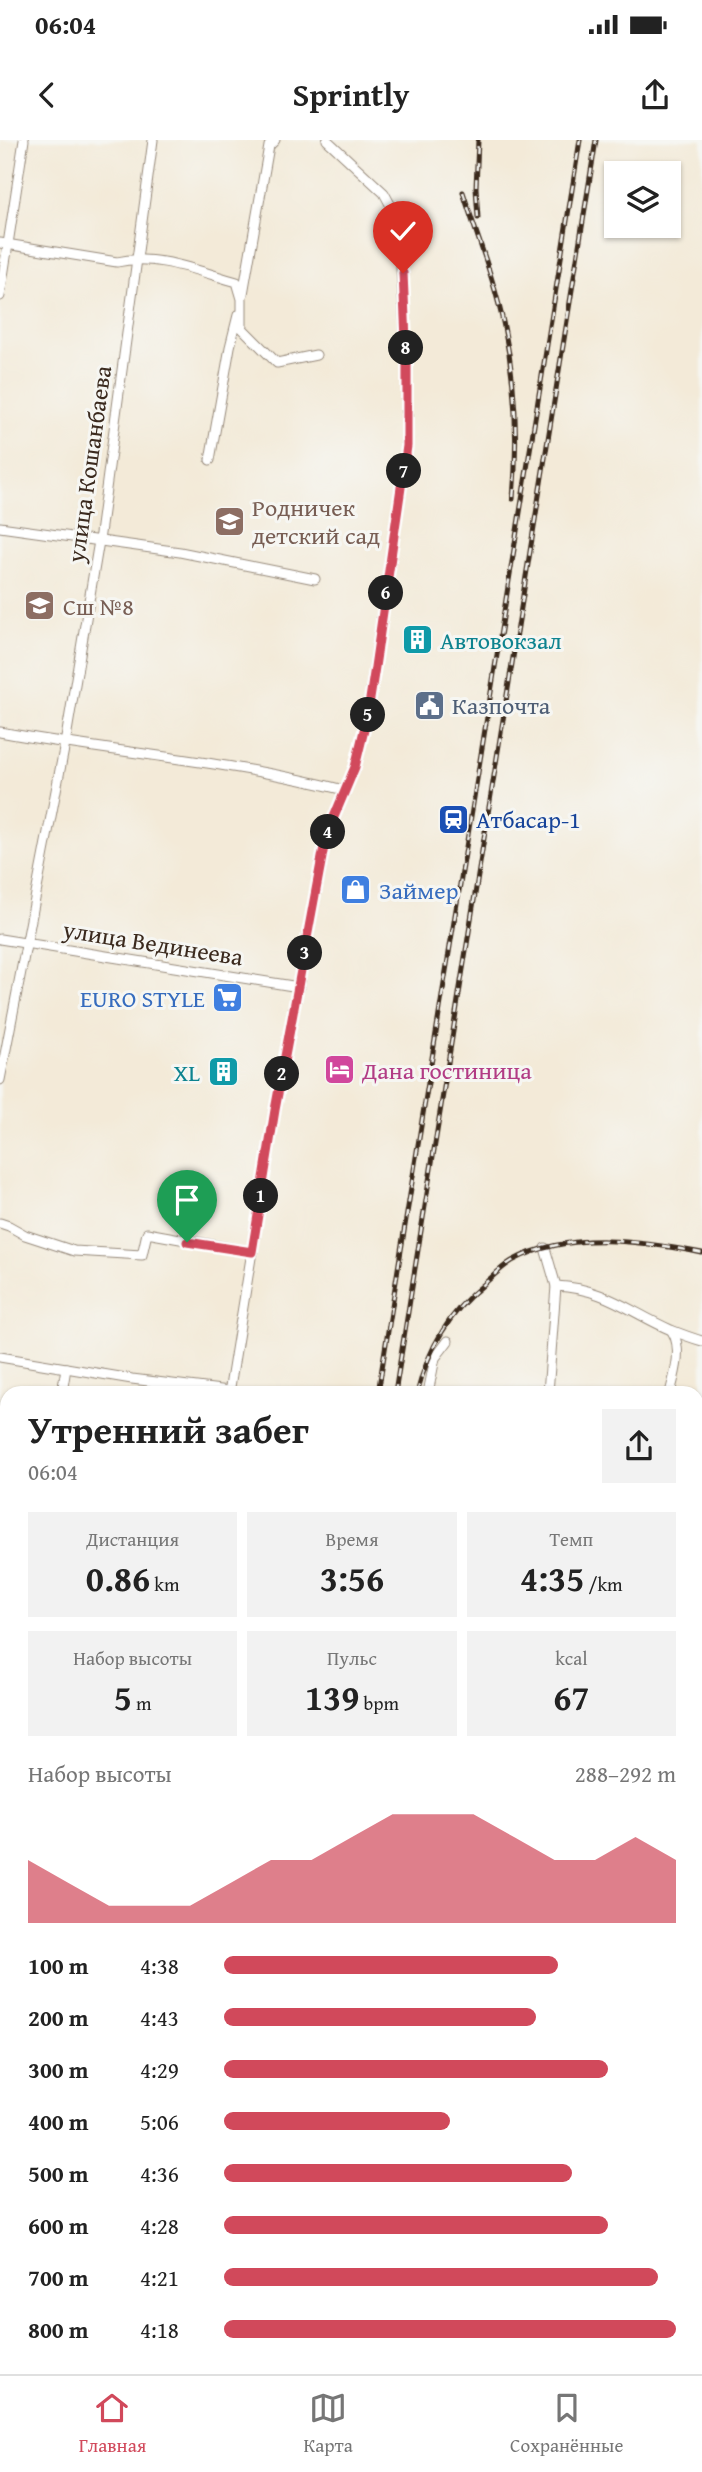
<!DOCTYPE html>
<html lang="ru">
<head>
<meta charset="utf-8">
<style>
  :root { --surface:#fff; --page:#f2f2f2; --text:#222; --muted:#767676; --line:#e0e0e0; --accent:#d1495b }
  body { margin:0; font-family:"Gentium Book Plus",serif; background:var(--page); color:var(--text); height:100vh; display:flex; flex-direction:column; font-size:26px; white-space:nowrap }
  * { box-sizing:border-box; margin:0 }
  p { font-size:23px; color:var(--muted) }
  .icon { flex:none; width:38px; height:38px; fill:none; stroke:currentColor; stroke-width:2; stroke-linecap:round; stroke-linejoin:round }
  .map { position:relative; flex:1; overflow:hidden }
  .drawer { position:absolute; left:0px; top:1246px; width:704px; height:989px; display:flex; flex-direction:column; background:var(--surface); border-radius:21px 21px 0 0; box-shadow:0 2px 5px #0004 }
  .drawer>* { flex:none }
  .fabs { position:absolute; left:604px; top:21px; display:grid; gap:14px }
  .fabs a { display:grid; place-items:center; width:77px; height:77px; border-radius:0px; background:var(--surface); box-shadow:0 2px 5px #0004; font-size:35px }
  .pin { position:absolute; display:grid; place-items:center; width:60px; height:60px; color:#fff; margin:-72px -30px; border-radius:50% 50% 50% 0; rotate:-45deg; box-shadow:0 0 7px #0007 }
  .pin .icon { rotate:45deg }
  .km { position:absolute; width:35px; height:35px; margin:-18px; border-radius:50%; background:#222; color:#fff; font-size:19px; line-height:35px; text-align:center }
  .round { display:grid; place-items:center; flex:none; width:74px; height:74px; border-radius:0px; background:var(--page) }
  .headline { display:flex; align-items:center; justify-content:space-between; height:119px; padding:0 28px }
  h1 { font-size:38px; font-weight:600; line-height:52px }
  .stats { display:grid; grid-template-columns:repeat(3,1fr); gap:10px; height:119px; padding:7px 28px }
  .stats div { display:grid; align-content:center; border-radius:0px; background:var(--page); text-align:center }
  .stats b { font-size:35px; font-weight:600 }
  .stats small { font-size:19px; font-weight:400 }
  .stats p { font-size:19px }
  .chart { height:196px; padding:14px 28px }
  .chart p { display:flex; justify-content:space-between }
  .chart svg { width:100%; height:126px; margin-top:7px; fill:var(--accent); opacity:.7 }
  ul { padding:0 28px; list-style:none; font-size:23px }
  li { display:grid; grid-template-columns:112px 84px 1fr; align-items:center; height:52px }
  li i { height:18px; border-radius:9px; background:var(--accent) }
  .status { display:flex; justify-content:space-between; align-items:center; height:49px; padding:0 35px; background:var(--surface); direction:ltr }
  .status svg { height:19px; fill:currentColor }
  header { display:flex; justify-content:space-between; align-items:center; height:91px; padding:0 28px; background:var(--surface); font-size:32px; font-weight:600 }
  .menu { display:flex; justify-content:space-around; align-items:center; height:98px; border-top:2px solid var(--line); background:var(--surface); font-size:19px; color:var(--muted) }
  .menu a { display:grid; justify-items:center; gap:4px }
  .menu .selected { color:var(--accent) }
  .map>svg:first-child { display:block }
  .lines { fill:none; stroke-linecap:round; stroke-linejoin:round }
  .street-casing { stroke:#978a7b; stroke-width:11 }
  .street { stroke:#fff; stroke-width:9 }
  .rail-casing { stroke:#3b2a1e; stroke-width:5 }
  .rail { stroke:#f6f6f2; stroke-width:2.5; stroke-dasharray:8; stroke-linecap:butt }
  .route-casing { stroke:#fff; stroke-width:14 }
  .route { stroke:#d1495b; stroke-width:9 }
  .labels { text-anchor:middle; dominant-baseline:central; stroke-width:6; stroke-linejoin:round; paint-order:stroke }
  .street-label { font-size:24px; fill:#3b2a1e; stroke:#f6f6f2 }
  .education-label { font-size:24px; fill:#785e54; stroke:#f6f6f2; text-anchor:start }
  .culture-label { font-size:24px; fill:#0d838f; stroke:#f6f6f2; text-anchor:start }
  .service-label { font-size:24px; fill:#4e5e75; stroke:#f6f6f2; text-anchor:start }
  .transit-label { font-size:24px; fill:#164399; stroke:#f6f6f2; text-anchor:start }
  .shop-label { font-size:24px; fill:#366cbe; stroke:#f6f6f2; text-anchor:start }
  .hotel-label { font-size:24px; fill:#b23c85; stroke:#f6f6f2; text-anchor:start }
</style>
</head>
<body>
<div class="status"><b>06:04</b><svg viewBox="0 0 49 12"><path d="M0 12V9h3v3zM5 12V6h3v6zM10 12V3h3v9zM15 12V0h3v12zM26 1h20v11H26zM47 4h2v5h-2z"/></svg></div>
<header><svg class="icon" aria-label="back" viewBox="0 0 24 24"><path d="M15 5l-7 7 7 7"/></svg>Sprintly<svg class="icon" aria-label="share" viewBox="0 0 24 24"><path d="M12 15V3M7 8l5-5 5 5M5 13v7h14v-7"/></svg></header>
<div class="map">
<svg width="702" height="2234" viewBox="0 0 702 2234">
  <rect width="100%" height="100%" fill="#f6f6f2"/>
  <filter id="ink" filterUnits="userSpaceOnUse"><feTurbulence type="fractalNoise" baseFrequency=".0143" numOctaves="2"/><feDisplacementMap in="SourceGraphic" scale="14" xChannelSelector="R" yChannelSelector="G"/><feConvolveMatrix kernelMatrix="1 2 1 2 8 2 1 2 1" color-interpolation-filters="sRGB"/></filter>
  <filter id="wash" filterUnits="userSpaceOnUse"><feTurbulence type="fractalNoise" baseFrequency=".00686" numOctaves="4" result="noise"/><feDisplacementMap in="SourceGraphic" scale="28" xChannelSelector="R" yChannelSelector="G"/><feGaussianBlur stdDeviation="1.57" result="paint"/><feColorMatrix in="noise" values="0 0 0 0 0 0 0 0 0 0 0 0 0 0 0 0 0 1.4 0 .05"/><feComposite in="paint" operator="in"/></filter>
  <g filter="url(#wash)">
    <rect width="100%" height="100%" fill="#f3ead8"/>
  </g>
  <g filter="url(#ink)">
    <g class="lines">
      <defs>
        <g id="street">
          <path d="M0,103L117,122C156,113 200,132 237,142L242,159V188L277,223L316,215"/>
          <polyline points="243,154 269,6 275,0"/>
          <polyline points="0,156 24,0"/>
          <polyline points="210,320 230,207 238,175"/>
          <polyline points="0,387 180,412 315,439"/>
          <path d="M0,592C114,613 232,621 344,650"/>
          <polyline points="0,799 299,847"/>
          <polyline points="0,940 65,604 99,401 153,0"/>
          <polyline points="0,1083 9,1086 25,1095 74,1111 142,1115 147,1093 252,1112"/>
          <polyline points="545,1108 556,1146 548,1253"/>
          <path d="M556,1146C604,1148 630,1172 671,1190C681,1194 692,1198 702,1201"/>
          <polyline points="0,1217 132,1239 229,1251"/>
          <polyline points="62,1253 66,1228"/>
          <polyline points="229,1253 275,970 326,696 355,627 367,578 407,306 407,222 398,79 384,53 327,0"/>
          <polyline points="428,1253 435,1218 448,1201"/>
          <path d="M670,1253C675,1234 683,1208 672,1191"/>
          <polyline points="696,1456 702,1455"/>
          <polyline points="0,1506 7,1507"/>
          <polyline points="0,1634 1,1612 7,1579"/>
          <polyline points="0,1711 7,1709"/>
          <polyline points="696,1760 702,1758"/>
          <polyline points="696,1840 702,1839"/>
          <polyline points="696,1898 702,1907"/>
          <polyline points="0,2043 7,2075"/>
          <polyline points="128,2228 128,2234"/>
          <polyline points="498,2228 499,2234"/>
          <polyline points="17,2234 19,2228"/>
        </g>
      </defs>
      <use href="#street" class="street-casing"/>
      <use href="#street" class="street"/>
      <defs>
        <g id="rail">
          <path d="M463,52C477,97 495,141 504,187C516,243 518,302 513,359"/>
          <polyline points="478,78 476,48 478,0"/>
          <polyline points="378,1253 580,0"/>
          <polyline points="395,1253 596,0"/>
          <path d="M417,1253C428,1210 448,1173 483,1145C492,1137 502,1127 512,1121C569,1090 642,1101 702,1113"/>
          <polyline points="560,2228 563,2234"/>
          <polyline points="219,2234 220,2228"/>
        </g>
      </defs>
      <use href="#rail" class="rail-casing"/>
      <use href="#rail" class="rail"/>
    </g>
  </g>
  <g class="lines" filter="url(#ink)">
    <defs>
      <polyline id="route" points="187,1102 252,1112 275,970 326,696 355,627 367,578 375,527 407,306 407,222 403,133"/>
    </defs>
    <use href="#route" class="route-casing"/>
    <use href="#route" class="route"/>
  </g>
  <defs>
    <symbol id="school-square" viewBox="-11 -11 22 22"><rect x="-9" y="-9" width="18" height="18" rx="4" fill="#8d6e63" stroke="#f6f6f2"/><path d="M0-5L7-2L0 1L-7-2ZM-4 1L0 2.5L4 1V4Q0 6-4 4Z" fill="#fff"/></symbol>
    <symbol id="building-square" viewBox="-11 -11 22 22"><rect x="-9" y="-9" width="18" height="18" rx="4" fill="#0f9aa8" stroke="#f6f6f2"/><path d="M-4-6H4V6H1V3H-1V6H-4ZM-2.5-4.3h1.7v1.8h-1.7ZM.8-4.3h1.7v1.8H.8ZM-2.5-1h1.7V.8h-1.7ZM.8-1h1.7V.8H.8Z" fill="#fff"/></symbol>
    <symbol id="civic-square" viewBox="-11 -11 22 22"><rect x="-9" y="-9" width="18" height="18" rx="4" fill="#5c6f8a" stroke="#f6f6f2"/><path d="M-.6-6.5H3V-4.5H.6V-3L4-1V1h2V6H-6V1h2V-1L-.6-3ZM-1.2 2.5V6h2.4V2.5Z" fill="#fff"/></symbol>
    <symbol id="station-square" viewBox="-11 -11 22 22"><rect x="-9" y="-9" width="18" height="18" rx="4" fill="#1a4fb4" stroke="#f6f6f2"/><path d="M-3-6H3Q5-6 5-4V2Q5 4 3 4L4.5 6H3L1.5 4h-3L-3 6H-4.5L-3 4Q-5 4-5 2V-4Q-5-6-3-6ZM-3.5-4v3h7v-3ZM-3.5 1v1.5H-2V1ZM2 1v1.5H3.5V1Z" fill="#fff"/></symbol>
    <symbol id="shop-square" viewBox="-11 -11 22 22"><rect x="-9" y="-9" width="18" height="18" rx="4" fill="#3f7fe0" stroke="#f6f6f2"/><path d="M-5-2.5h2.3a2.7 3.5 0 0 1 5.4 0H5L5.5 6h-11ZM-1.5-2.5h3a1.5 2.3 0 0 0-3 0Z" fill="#fff"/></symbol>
    <symbol id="supermarket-square" viewBox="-11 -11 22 22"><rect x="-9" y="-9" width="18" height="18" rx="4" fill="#3f7fe0" stroke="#f6f6f2"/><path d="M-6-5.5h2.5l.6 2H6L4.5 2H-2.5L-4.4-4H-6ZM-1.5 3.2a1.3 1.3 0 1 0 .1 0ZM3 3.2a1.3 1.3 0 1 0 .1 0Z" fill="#fff"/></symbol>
    <symbol id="hotel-square" viewBox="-11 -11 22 22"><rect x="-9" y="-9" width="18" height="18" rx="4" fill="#d1479c" stroke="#f6f6f2"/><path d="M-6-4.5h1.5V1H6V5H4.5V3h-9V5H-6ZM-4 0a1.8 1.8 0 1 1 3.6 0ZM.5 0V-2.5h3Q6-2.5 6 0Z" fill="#fff"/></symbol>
  </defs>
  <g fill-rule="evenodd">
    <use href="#school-square" x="212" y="364" width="35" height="35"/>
    <use href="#school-square" x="22" y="448" width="35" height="35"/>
    <use href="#building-square" x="400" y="482" width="35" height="35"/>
    <use href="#civic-square" x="412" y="548" width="35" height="35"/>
    <use href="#station-square" x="436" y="662" width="35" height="35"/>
    <use href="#shop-square" x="338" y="732" width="35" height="35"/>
    <use href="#supermarket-square" x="210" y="840" width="35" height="35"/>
    <use href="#hotel-square" x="322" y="912" width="35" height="35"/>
    <use href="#building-square" x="206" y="914" width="35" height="35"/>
  </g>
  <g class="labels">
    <g class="street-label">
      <text transform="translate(89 324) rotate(-82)">улица Кошанбаева</text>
      <text transform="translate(153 803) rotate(9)">улица Вединеева</text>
    </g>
    <g class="education-label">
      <text x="252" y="367">Родничек<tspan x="252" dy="28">детский сад</tspan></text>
      <text x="63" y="466">Сш №8</text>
    </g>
    <g class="culture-label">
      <text x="440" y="500">Автовокзал</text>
      <text x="200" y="932" text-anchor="end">XL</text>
    </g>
    <g class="service-label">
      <text x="452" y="565">Казпочта</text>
    </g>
    <g class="transit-label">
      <text x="476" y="679">Атбасар-1</text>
    </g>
    <g class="shop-label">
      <text x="379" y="750">Займер</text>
      <text x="205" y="858" text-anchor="end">EURO STYLE</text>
    </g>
    <g class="hotel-label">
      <text x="362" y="930">Дана гостиница</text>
    </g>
  </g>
</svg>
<div class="fabs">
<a><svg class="icon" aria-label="layers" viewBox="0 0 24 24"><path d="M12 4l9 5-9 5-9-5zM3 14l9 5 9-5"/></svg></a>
</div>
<div class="pin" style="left:187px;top:1102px;background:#1e9e55"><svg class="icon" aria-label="arrive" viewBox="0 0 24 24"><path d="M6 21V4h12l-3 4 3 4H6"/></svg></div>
<div class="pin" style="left:403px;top:133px;background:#d93025"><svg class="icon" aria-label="check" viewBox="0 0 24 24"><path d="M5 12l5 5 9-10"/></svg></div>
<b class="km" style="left:261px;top:1056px">1</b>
<b class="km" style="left:282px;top:934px">2</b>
<b class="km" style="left:305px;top:813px">3</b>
<b class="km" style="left:328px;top:692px">4</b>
<b class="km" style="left:368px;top:575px">5</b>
<b class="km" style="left:386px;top:453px">6</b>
<b class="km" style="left:404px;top:331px">7</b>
<b class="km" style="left:406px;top:208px">8</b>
<section class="drawer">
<div class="headline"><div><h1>Утренний забег</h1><p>06:04</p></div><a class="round"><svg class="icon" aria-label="share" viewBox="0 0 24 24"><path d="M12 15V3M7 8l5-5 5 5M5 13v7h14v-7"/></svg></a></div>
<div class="stats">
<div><p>Дистанция</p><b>0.86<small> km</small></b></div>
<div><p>Время</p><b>3:56</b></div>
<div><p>Темп</p><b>4:35<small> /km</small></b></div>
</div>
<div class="stats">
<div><p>Набор высоты</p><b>5<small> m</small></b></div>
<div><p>Пульс</p><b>139<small> bpm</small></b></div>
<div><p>kcal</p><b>67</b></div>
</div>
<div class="chart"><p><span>Набор высоты</span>288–292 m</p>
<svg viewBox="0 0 160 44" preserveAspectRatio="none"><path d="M0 44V22L10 30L20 38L30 38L40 38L50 30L60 22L70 22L80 14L90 6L100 6L110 6L120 14L130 22L140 22L150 14L160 22V44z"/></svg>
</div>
<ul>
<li><b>100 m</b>4:38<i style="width:74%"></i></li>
<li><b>200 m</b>4:43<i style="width:69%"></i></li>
<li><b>300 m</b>4:29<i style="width:85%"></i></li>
<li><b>400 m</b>5:06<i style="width:50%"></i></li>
<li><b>500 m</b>4:36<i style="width:77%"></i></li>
<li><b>600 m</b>4:28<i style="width:85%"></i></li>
<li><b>700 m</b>4:21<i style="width:96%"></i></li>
<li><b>800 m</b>4:18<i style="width:100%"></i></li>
</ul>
</section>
</div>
<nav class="menu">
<a class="selected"><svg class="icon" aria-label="home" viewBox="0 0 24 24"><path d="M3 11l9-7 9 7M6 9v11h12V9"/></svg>Главная</a>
<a><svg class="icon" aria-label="map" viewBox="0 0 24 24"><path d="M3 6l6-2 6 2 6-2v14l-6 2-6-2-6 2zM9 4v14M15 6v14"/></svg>Карта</a>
<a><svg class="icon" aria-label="saved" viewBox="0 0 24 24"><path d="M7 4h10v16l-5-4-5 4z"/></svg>Сохранённые</a>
</nav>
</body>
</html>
